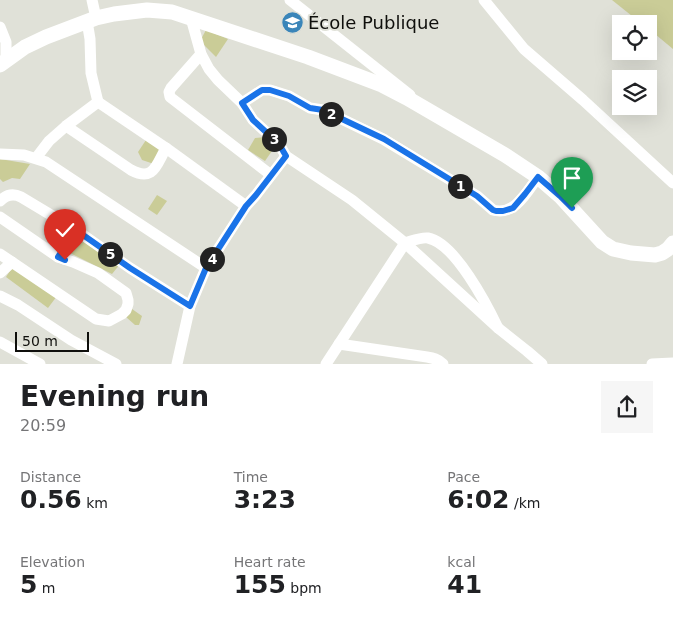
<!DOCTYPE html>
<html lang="en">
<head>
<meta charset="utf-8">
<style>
  :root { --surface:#fff; --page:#f6f6f6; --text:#202124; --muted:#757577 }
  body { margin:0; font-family:"DejaVu Sans",sans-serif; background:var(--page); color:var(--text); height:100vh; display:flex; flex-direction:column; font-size:19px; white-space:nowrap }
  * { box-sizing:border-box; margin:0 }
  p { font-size:16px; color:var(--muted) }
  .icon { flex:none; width:28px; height:28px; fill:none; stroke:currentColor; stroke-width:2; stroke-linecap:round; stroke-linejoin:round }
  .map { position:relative; height:364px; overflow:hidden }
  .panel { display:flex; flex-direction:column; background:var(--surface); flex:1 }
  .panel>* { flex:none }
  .buttons { position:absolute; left:612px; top:15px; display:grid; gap:10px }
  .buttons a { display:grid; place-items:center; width:45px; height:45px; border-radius:0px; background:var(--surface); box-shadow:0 5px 20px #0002; font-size:25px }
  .scale { position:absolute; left:15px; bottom:12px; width:74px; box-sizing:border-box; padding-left:5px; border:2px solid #0f0f0c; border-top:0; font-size:14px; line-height:18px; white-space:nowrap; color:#0f0f0c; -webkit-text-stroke:4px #e0e1d8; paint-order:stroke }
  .pin { position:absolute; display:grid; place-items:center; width:42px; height:42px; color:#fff; margin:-51px -21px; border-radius:50% 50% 50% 0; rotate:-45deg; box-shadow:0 0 5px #0007 }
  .pin .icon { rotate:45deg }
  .km { position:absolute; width:25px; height:25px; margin:-12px; border-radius:50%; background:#222; color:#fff; font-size:14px; line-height:25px; text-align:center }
  .round { display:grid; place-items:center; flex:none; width:52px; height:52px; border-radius:0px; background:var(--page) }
  .summary { display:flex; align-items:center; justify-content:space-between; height:85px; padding:0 20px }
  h1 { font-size:28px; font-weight:600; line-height:38px }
  .figures { display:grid; grid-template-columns:repeat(3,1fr); gap:8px; height:85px; padding:5px 20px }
  .figures div { display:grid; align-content:center }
  .figures b { font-size:25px; font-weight:600 }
  .figures small { font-size:14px; font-weight:400 }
  .figures p { font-size:14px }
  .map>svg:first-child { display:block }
  .green { fill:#cacc97 }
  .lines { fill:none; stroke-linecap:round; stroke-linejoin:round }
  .street { stroke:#fff; stroke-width:11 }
  .secondary { stroke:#fff; stroke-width:15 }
  .route-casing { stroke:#fff; stroke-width:10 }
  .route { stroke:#1a73e8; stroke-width:6 }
  .labels { text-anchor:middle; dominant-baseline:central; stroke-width:4; stroke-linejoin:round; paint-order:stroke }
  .poi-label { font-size:18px; fill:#0f0f0c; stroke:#e0e1d8; text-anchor:start }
</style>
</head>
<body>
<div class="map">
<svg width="673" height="364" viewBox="0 0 673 364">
  <rect width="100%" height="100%" fill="#e0e1d8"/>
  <g class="green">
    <polygon points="612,0 673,0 673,49 649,29 649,24 642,24"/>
    <polygon points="206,30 228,39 216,57 200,41"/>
    <polygon points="148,137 164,148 154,164 142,160 138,152"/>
    <polygon points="266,137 274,148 265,161 248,150 255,138"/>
    <polygon points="0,159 30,164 20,179 12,178 3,182 0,179"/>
    <polygon points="157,195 167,201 157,215 148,209"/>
    <polygon points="78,233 121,263 112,274 66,251"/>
    <polygon points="13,266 57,296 48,308 6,277"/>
    <polygon points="132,309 142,316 139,325 135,325 126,317"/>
  </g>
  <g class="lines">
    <g class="street">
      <polyline points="92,0 96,18"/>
      <polyline points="290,0 410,95"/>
      <polyline points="484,0 524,49 583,100 673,183"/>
      <path d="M191,18L201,54L209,69L218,80L242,103L253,120L279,144L286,156L352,200L405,243C412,241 421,237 428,238C455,243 487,305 498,328"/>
      <polyline points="0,27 6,42 6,60"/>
      <polyline points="201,54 171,88 169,92 170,97 271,175"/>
      <polyline points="98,102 166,148 246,206"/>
      <path d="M242,103L262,90H270L289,96L310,108L323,110L383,139L477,196L493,210C515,216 527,192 538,177"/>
      <path d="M66,126L131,170C154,182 156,165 166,148"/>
      <polyline points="0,154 24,155 46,162 206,268"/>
      <polyline points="36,158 49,141 66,126 98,102 91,73 90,39 87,21"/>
      <path d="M0,201C6,195 13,193 21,197L76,230L130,268L190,306"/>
      <polyline points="0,217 58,257 73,262 98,273 126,293 128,300 128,304 126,310 122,314 109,321 96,319 0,254"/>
      <polyline points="58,257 76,230"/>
      <polyline points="0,273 12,262"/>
      <polyline points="0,296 18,305 71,340 116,364"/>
      <polyline points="0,342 40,364"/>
      <path d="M339,344L427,357C433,358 438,359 443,364"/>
      <polyline points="177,364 190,306 206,268 246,206 256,195 286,156"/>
      <polyline points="326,364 405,243 498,328 527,351 542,364"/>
      <polyline points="652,364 673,363"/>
    </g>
    <polyline class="secondary" points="0,65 25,47 46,37 96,18 114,14 147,10 172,12 308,57 382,85 407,98 505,155 538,177 560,196 602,242 613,249 631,253 655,255 662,253 668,249 673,243"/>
  </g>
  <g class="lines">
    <defs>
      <polyline id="route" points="65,260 58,257 76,230 130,268 190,306 206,268 246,206 256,195 286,156 279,144 253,120 242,103 262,90 270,90 289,96 310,108 323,110 384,139 477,196 493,210 496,211 503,211 513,208 525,194 538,177 560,196 572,208"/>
    </defs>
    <use href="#route" class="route-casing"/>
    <use href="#route" class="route"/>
  </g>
  <defs>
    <symbol id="school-disc" viewBox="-11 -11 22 22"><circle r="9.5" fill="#3a85b9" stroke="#e0e1d8"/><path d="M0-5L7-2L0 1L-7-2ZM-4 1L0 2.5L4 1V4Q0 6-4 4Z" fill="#fff"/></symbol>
  </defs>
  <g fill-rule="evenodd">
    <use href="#school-disc" x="280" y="10" width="25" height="25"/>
  </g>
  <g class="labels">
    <g class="poi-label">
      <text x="308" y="22">École Publique</text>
    </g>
  </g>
</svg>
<div class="buttons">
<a><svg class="icon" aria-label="locate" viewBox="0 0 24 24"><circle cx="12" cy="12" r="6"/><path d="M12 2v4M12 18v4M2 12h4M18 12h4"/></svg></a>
<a><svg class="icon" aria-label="layers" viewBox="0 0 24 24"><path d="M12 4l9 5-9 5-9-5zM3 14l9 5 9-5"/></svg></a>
</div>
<div class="scale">50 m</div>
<div class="pin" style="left:572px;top:208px;background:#1e9e55"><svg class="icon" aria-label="arrive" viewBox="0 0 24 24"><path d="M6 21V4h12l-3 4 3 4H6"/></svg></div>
<div class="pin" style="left:65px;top:260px;background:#d93025"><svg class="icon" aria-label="check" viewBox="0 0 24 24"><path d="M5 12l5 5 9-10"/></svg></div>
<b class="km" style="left:460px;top:186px">1</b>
<b class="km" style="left:331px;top:114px">2</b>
<b class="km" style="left:274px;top:139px">3</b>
<b class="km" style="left:212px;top:259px">4</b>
<b class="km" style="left:110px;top:254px">5</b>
</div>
<section class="panel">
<div class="summary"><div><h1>Evening run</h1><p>20:59</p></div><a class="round"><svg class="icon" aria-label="share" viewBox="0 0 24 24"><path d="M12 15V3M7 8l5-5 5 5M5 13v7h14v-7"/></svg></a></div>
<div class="figures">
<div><p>Distance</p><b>0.56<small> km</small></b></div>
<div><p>Time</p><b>3:23</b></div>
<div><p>Pace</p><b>6:02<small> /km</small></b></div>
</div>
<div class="figures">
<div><p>Elevation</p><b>5<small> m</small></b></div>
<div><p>Heart rate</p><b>155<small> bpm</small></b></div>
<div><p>kcal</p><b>41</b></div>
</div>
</section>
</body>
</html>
